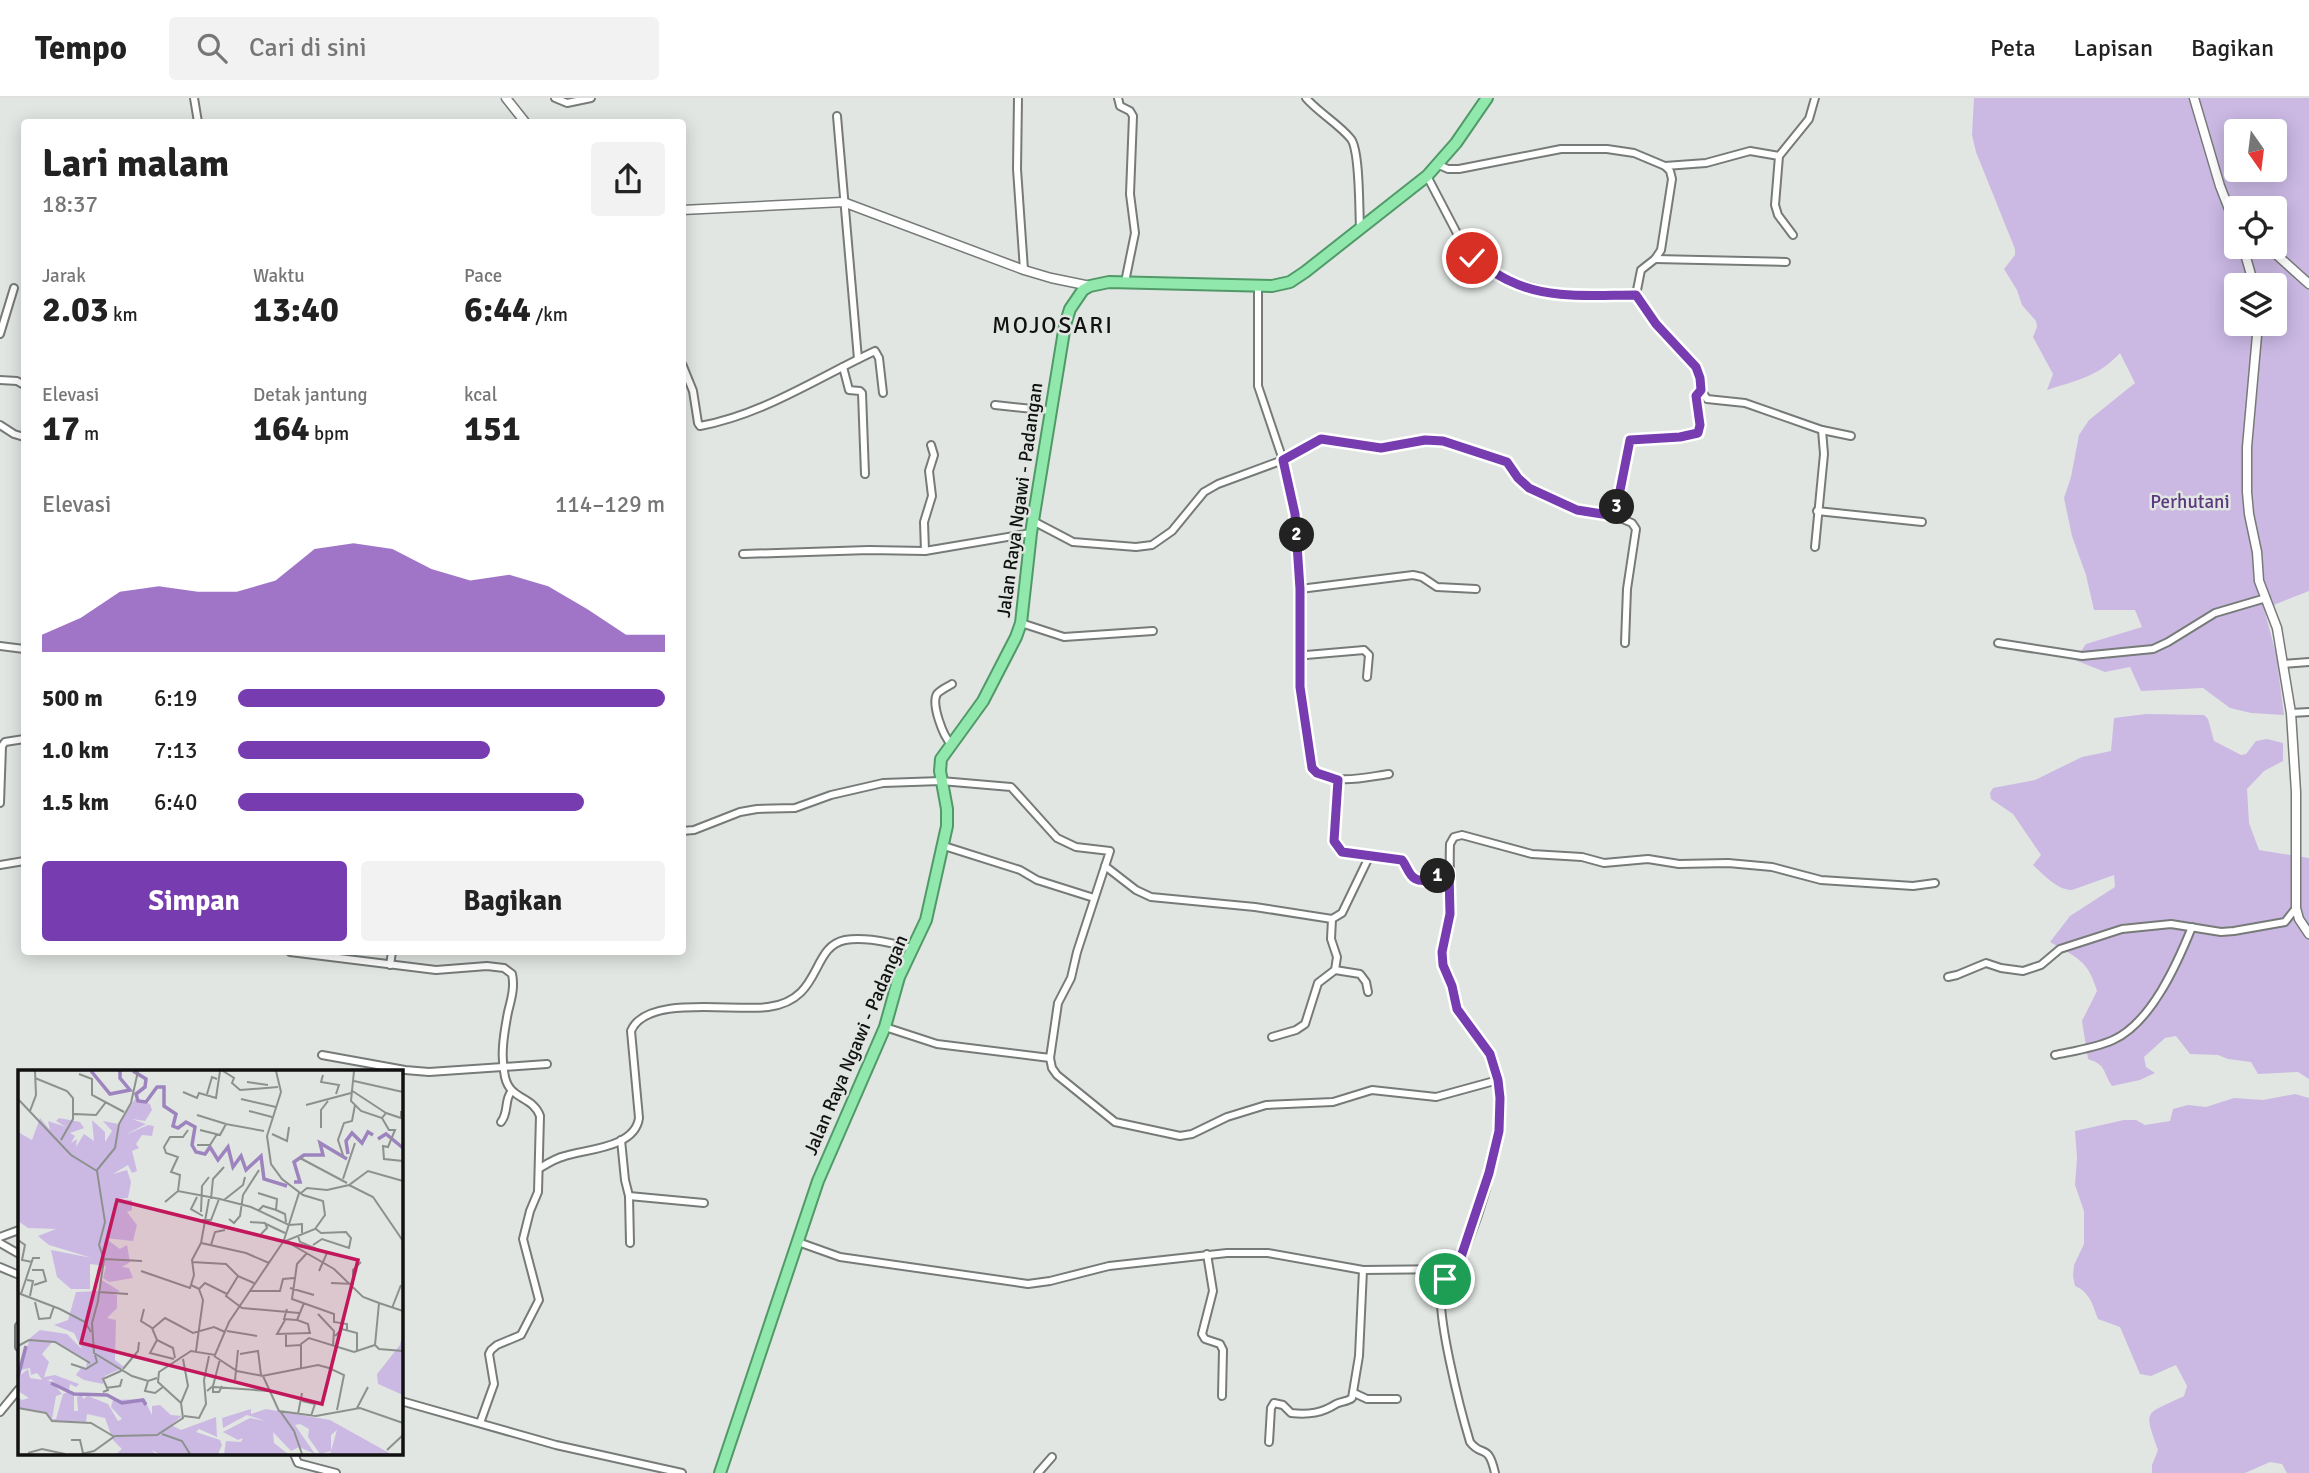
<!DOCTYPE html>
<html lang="id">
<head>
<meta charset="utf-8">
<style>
  :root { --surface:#fff; --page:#f2f2f2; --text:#222; --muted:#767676; --line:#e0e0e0; --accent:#783cb1 }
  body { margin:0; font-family:Signika,sans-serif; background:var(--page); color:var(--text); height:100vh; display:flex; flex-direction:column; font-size:26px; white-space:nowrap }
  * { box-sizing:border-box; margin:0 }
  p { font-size:23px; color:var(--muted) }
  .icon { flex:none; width:38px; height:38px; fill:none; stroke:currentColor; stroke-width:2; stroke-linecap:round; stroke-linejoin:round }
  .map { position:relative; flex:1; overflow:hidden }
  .side { position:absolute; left:21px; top:21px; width:665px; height:836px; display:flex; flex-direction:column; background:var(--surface); border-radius:7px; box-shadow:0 4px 18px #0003 }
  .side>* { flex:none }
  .needle { width:46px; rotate:166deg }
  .buttons { position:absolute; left:2224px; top:21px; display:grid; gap:14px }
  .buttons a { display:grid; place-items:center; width:63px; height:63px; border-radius:7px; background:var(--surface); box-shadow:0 4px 18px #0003; font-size:35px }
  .pin { position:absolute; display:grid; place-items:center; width:60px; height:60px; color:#fff; margin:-30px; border:4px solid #fff; border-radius:50%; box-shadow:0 2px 7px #0007 }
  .km { position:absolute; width:35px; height:35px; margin:-18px; border-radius:50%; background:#222; color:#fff; font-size:19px; line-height:35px; text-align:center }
  .round { display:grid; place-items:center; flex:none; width:74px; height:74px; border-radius:7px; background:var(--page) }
  .summary { display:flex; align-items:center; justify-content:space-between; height:119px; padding:0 21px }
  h1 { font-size:38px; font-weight:700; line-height:52px }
  .figures { display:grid; grid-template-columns:repeat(3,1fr); gap:10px; height:119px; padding:7px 21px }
  .figures div { display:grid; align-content:center }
  .figures b { font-size:35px; font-weight:700 }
  .figures small { font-size:19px; font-weight:400 }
  .figures p { font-size:19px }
  .chart { height:196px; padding:14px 21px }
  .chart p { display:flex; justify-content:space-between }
  .chart svg { width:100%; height:126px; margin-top:7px; fill:var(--accent); opacity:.7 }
  .action { display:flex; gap:14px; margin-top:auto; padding:14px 21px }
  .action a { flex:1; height:80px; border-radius:7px; background:var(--accent); color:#fff; font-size:28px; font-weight:700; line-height:80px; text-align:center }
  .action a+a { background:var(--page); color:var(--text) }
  ul { padding:0 21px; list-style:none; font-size:23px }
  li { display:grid; grid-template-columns:112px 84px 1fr; align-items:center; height:52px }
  li i { height:18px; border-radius:9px; background:var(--accent) }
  header { display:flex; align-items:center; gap:42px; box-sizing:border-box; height:98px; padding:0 35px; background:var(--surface); border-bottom:2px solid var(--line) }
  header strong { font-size:33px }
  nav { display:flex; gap:38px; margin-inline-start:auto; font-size:24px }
  .search { width:490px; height:63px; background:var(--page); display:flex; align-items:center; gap:18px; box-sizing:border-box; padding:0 24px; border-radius:7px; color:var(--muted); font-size:26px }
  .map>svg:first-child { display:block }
  .green { fill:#cbb9e4; fill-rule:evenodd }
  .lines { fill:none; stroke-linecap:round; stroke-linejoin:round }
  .minor-casing { stroke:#777b78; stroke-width:10 }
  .tertiary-casing { stroke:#777b78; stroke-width:11 }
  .trunk-casing { stroke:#519968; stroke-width:14 }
  .minor { stroke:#fff; stroke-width:6 }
  .tertiary { stroke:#fff; stroke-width:8 }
  .trunk { stroke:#90e8ac; stroke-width:10 }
  .route-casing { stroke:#fff; stroke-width:14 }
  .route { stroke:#783cb1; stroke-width:9 }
  .labels { text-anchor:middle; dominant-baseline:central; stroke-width:5; stroke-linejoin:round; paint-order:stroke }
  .street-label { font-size:19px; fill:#101110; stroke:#e1e6e2 }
  .park-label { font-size:19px; fill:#5b3880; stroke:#e1e6e2 }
  .quarter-label { font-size:23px; letter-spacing:2px; fill:#101110; stroke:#e1e6e2 }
  .inset-river { fill:none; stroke:#9e84be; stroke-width:3.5 }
  .inset-road { fill:none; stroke:#8d918e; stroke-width:2 }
  .view { fill:#c2185b; fill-opacity:0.15; stroke:#c2185b; stroke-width:3.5 }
  .inset-edge { fill:none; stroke:#101110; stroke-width:3.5 }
</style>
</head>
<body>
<header>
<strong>Tempo</strong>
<div class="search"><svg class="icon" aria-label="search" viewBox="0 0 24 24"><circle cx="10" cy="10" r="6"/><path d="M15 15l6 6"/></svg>Cari di sini</div>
<nav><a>Peta</a><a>Lapisan</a><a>Bagikan</a></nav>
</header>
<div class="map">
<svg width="2309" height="1375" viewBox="0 0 2309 1375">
  <rect width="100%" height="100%" fill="#e1e6e2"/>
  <g class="green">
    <path d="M1974,0H2309V493L2276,506L2265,514L2276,556L2284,617L2251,615L2230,610L2203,590L2141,593L2130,569L2105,574L2075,562L2086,546L2142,529L2135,512H2094L2086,477L2072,438L2064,400L2071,379L2079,337L2089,322L2135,285L2120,255C2098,279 2077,282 2047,292L2053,276L2033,239L2037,229L2036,223L2022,207L2017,192L2004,171L2015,157V151L1976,54L1972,37ZM2236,33H2275V72H2236ZM2236,110H2275V149H2236ZM2236,187H2275V226H2236Z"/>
    <path d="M2146,616L2204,617L2208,621L2214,643L2241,657L2246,656L2256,643L2267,641L2283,645V663L2264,673L2247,691L2249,725L2259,752L2309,760V981L2298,974L2258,976L2251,964L2228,961L2218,957L2190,956L2176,938L2165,940L2144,959L2146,969L2155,975L2140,982L2112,988C2102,973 2107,967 2088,961L2082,923L2097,893C2088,862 2077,860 2050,844L2070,818L2115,789L2114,777L2072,792C2057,792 2044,777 2033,767L2041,757L2013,716L1991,701L1990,695L1993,690L1998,689L2035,682L2082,659L2111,653L2114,620Z"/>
    <path d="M2295,996L2309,1000V1375H2287L2282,1366L2270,1364L2245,1375H2152V1367L2158,1352C2143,1310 2145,1317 2184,1298L2187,1288L2176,1267L2151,1278L2140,1276L2120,1229L2098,1221C2093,1208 2090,1194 2075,1188L2073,1178L2074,1167L2084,1146V1113L2075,1087L2077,1060L2075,1033L2124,1022H2136L2145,1027L2170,1023L2173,1011L2188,1007L2206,1009L2234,1000L2263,1002Z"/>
  </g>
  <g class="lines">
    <defs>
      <g id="minor">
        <polyline points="194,0 198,24"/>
        <polyline points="555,0 567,5 591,0"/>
        <polyline points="1018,0 1017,71 1024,172"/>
        <polyline points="1118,0 1120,8 1130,13 1133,18 1130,96 1135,135 1125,184"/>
        <path d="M1306,0C1319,15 1339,26 1351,41C1360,53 1359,112 1360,130"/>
        <polyline points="837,18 858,261"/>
        <polyline points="1439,67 1448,71 1459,71 1561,51 1607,51 1634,55 1665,68 1670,73 1672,81 1661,152 1655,161 1641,172 1636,197 1656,226 1696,269 1700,280 1701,292 1707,301 1745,305 1822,332 1824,356 1815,449"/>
        <polyline points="1665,68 1706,65 1750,53 1779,58"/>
        <polyline points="1427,78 1461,143 1472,160 1510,183 1560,197 1636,197"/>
        <polyline points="1793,137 1778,117 1775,107 1779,58 1809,21 1815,0"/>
        <polyline points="1655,161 1786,164"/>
        <path d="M1258,188V288L1283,362L1295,416L1300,491V589L1312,670C1331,689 1366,679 1389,676"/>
        <polyline points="0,236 14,190"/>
        <path d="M682,266L693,293L698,325L700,328C764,316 817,280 875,253L879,260L883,295"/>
        <polyline points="843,269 849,292 860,293 862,295 865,376"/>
        <polyline points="0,282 17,283 24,287"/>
        <polyline points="995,307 1052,313"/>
        <polyline points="0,327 14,336 24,339"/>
        <polyline points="1822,332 1851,338"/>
        <polyline points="1817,413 1922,424"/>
        <polyline points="1615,418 1632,425 1636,431 1627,491 1625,545"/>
        <polyline points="1033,423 1073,444 1136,449 1152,447 1172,433 1204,394 1218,386 1283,362 1317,342 1326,341 1381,350 1425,342 1443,343 1507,364 1518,380 1529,390 1578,412 1615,418 1630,342 1680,339 1698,335 1701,328 1696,298 1701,292"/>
        <polyline points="925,453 924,424 932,398 929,373 934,357 931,347"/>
        <polyline points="743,456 869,452 925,453 1031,435"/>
        <polyline points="1300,491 1413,477 1422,479 1437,489 1476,491"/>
        <polyline points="1021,525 1064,539 1153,533"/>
        <polyline points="1998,545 2082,558 2153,551 2168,544 2215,515 2266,500"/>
        <polyline points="0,548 24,551"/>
        <polyline points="1299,555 1306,557 1364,552 1369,557 1367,579"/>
        <polyline points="2284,566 2309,564"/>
        <polyline points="2291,615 2309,614"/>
        <path d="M951,646C943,638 931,606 937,596C940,592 947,589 952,586"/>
        <polyline points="1338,682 1334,743 1342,754 1370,757"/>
        <polyline points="0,705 2,648 5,644 24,641"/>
        <polyline points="682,733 694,732 740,714 757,711 795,710 831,697 883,685 941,683 1011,689 1057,740 1076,749 1110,753 1077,854 1071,880 1058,905 1050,960 937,946 885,929"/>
        <polyline points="944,748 1020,772 1037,782 1094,800"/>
        <polyline points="0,767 24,763"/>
        <path d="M1105,768L1136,792L1151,799L1255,809L1332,821L1342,815L1370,757L1402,762C1406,767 1407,772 1411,777C1420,789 1439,778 1449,773"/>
        <path d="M290,854L436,872L487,868L504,870L512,876C515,889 511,902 508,914C504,935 500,958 505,979C510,1002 533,998 540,1018L538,1094L530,1113L523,1141L539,1202L521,1237L497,1247L491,1252L489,1256L494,1286L480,1325"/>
        <polyline points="390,867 392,854"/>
        <polyline points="1335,872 1360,876 1366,884 1368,894"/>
        <polyline points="1948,879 1957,877 1986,865 2001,870 2023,873 2041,867 2060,851 2122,831 2171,826 2221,834 2234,833 2285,824 2296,810"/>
        <polyline points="1272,939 1296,932 1305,926 1318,885 1335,872 1337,859 1331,841 1332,821"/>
        <polyline points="322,957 405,972 429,974 547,966"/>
        <path d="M2055,957C2074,953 2095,950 2113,942C2151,925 2177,866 2192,829"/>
        <polyline points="1050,960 1052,970 1057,977 1115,1024 1180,1038 1192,1036 1227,1019 1266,1007 1333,1004 1372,992 1436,999 1498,982"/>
        <path d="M501,1024C509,1014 504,1003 511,994"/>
        <polyline points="621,1042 625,1082 629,1098 630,1145"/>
        <path d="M540,1070C548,1065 556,1060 565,1058C586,1051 635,1050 639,1020L631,933C646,896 734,914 768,909C823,902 810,849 845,842C867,838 892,846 914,850"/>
        <polyline points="629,1098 704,1105"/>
        <polyline points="0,1139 19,1132"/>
        <path d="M798,1144L840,1159L1028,1186L1050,1183L1109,1168L1227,1155H1268L1363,1172L1456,1171C1482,1117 1516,1012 1490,955C1483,941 1470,931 1461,918C1454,908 1456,898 1452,887C1449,881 1445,875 1443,868C1439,850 1449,833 1450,815C1451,792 1449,769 1450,746L1454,739L1462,737L1532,756L1582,759L1604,765L1648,761L1679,766L1728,765L1772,769L1821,782L1913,788L1935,785"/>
        <polyline points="0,1145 19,1156"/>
        <polyline points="1207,1156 1213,1193 1202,1236 1205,1241 1220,1246 1223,1252 1222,1298"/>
        <polyline points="0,1169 19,1177"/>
        <path d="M1456,1171C1450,1176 1444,1180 1442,1188C1435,1214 1461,1314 1470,1344C1482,1360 1488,1344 1495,1375"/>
        <polyline points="19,1228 19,1249"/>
        <polyline points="1354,1295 1367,1301 1397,1301"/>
        <polyline points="401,1303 556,1347 682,1375"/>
        <polyline points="0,1314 19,1291"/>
        <path d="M1269,1344L1271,1310L1274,1305L1283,1307L1291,1315C1309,1317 1322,1315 1336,1306C1341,1303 1347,1304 1352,1300L1359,1258L1363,1172"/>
        <polyline points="294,1356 298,1365 336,1375"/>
        <polyline points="1038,1375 1052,1359"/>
      </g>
      <g id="tertiary">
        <polyline points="506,0 525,24"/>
        <polyline points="2194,0 2220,88 2236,129"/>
        <polyline points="682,112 843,104 1024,172 1051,180 1090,188"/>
        <polyline points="2243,149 2254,187"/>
        <polyline points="2268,149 2309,186"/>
        <polyline points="2258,226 2247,349 2247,394 2249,416 2257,454 2259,483 2277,530 2291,615 2296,694 2296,810 2299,821 2309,836"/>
      </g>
      <polyline id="trunk" points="720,1375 818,1083 885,929 899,879 926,822 947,728 947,711 940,673 941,661 983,603 1016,539 1021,525 1031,435 1065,227 1070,211 1083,192 1090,188 1109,184 1272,188 1290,184 1305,174 1427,78 1456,45 1487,0"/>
    </defs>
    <use href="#minor" class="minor-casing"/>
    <use href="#tertiary" class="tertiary-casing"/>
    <use href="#trunk" class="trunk-casing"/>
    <use href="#minor" class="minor"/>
    <use href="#tertiary" class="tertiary"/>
    <use href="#trunk" class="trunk"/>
  </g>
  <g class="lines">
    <defs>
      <path id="route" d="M1445,1181L1456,1171L1460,1162L1489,1075L1499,1033L1500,1000L1498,982L1490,956L1457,911L1452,888L1443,867L1442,854L1450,816L1449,774C1438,778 1420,789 1411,777C1407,772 1406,767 1402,762L1342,754L1334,743L1338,682L1317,675L1312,670L1300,589V491L1295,416L1283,362L1321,341L1381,350L1425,342L1443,343L1507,364L1518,380L1529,390L1577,412L1615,418L1630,342L1680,339L1698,335L1700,327L1696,298L1701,292L1700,280L1696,269L1656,226L1636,197C1594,197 1548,202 1510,183C1497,177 1484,168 1472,160"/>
    </defs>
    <use href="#route" class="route-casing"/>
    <use href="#route" class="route"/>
  </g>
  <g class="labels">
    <g class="street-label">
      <text transform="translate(1020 402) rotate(-82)">Jalan Raya Ngawi - Padangan</text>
      <text transform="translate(856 947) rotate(-67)">Jalan Raya Ngawi - Padangan</text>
    </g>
    <g class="park-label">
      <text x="2190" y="404">Perhutani</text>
    </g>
    <g class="quarter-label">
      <text x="1053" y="227">MOJOSARI</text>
    </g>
  </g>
  <g transform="translate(18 972)">
    <rect width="385" height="385" fill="#e1e6e2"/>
    <path d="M117,29L132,34L134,40L127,51L114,49L128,54L107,65L130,55L136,56L134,66L124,65L118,74L121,78L114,81L119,101L114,103L110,95L95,104L109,100L113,112L110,128L99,129L114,130V140L109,142L119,155L115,171L87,168L102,179L109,175L112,192L104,197L111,198L115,208L91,212L85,208L88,196L72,194V219H53L39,207L33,180L74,188L31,175L20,166L38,159L10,158L0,151V62L14,70L22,48L32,60L30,51L48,57L38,51L41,48L62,52L66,58L52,63L57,66L53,73L59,69L58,77L66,64L76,71L74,50L87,62V72L94,61L85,51L100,54ZM82,209L102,221L95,224L99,225V238L89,248L98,250L97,290L106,297L87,306L85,314L66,310L58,305L63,298L68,299L69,290L35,271L24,284L31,292L26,307L37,305L61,314L58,317L52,314L51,320L43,319L33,309L26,312L19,303L13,305L12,298L2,300L12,268L22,260L49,264L64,279L56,263L36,255L50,250L58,222L81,221ZM385,261V325L360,314L359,304L382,275ZM10,299L12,308L33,311L44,324L38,326L34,349H38L45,324L50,322L56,323V341H60L59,327L64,325L65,329L70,326L90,334L100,351L104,349L93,337L95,330L126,329L134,345V336L142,335L153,345L164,346L153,355L163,360L198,347L199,367L181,359L178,362L202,370L204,375L200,384H141L134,380L137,384H98L104,379L95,370L87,348L69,344L68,352L35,351L28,342L0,338V327L4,330L11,328L0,321V307ZM233,339V344L248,339L312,350L373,384H312L319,360L313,365V381L302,384L290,367L291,359L282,354L277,355L297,384L281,377L273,381L255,362L256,373L270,384H206L208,371L223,372L225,368L220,370L205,362L232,348L247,351L229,345L205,358L204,348Z" fill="#cbb9e4"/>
    <path class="inset-river" d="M73,1L92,24L112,20L102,8V1M115,1L128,9L127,17L118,24L120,31L128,32L139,17H146V36L158,44L155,56L160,58L168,52L177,57L174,75L178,82L187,84L192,77L200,90L210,77L215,97L223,86L228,100L243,86L246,109L269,116M360,69L368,64L385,78M330,84L328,71L334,63L344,73L350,62L355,65M276,112H282L276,92L286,85H305L302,73L329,89M0,307L8,276M33,313L56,324L89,325L104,333L125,330L128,335"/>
    <path class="inset-road" d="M205,1L216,8L214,13L222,20L260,17M336,1L333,31L343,41L364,48L371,60H377L370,77L365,76L366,89L385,91M61,4L74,9V25L106,42M305,5L303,12L321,15L318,24M17,8L49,21L55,28V49L43,70M336,11L385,22M229,12L250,15M333,20L368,43M165,22L179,28L181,23L198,28L202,1M189,24L194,7L199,9M0,29L53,85L79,101L87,152L81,175L86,189L80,231L74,253L76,283L114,306L130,311L139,308M223,29L258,37M288,35L333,23M12,41L18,25L17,1M231,41L254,47M56,44L78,45L88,32M179,45L208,54M364,48L368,43L383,48V41M303,58V40L310,31M182,60L202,65L208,54L246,61M254,64L269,71L271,57M179,75H192L199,64M325,85L320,70L326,53L334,51L337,35M282,88L329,113M79,100L97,78L101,54L113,33L120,1M325,109L337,73M331,115L355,127L385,171M160,121L162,105L153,102L160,87L148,83L146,77L152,67H165L170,60M240,123L259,129L258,140M281,123L266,170L316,199L345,227L361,233L357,275M283,123L289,118L309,120L331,115L350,101L385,111M179,127L173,139L185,146M193,129L195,109L206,97M206,130L225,115L227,107M147,132L160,121L202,129L233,137L271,155L284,154V163M240,141L245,136L258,140L267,144L268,152M183,142L184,116L191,107M211,149L216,153L222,146L225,125L241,100M184,150H193L201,129M232,152L247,153L249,158L243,164M248,154L267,163M280,166L282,172L309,183L301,201M0,170L7,175L4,190L14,192M183,173L191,129M193,175L197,162L207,160M295,175L304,169L331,178L333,168L328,162L303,163L298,159M289,183L279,194L274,229L316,244V252L329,254V260M86,189L124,191M174,192L208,194L220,206M14,200H25L28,211L16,215M123,201L172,218L176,205L174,190L183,173L228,183L251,193M9,210L15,211L12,226M236,213L220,206L208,226L224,238L281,243M313,213L335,214V200L343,192M173,215L181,219L187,213L209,224M272,218L296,225M232,221H262L265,209L276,208M81,222L110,224M0,223L42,239L67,252L73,262M3,224L15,188H22M17,232L21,249L32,248L36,236M286,233L279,250L290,254L292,264M361,233L385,241M374,238L383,215M126,239L123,251L134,258L139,270L155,278L157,288M269,239L266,249L279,250M300,244L316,261L315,275M267,250L259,264L293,263M134,259L147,248L175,263L196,257L207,262M209,261L239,266M268,264V276L283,275M317,266L324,259L339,263V282M139,270L132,283L156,289M0,276L11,270L37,272L72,293M178,281L185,230L181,219M222,284L240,281L243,305M196,286L219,301L245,306L261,341L298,346L342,338L385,353M53,294L68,299L79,292L77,285M105,299L120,281L121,272M283,300V274L291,268L336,282L357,275L361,279L385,281M244,306L300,295L311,298L326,305L319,340M217,310L220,280M130,311L127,321L137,323L145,317M195,316L202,289M196,317L251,321M88,318L102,316L104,309M189,321L195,316V322H201L204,316M85,322L90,320L85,309L105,300M284,331L297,334L293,346M163,333L170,316L165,289M0,338L28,343L34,351L73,353L95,366M339,338L350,317M262,341L276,361L284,384M280,344L284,323M166,346L181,348L188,334L186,310L191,286M144,364L164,371L172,384M53,370H62L65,383M369,380L385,365M10,383L24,379L47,384M63,384L76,381L97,366L139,365L165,348L163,333L140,312L141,302L173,281L197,285L211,252L265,172L297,159L307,145L305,131L285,125L264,109L253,94L249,66L263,22L258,1"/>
    <path class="view" d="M99,130L340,190L304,334L63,273Z"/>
    <rect width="385" height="385" class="inset-edge"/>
  </g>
</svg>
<div class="buttons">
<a><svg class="needle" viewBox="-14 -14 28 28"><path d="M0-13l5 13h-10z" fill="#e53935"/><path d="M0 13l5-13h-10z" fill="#767676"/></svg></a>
<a><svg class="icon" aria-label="locate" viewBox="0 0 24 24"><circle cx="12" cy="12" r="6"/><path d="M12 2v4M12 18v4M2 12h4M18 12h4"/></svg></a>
<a><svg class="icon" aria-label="layers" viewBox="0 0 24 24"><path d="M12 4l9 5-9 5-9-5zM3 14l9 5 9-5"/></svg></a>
</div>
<div class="pin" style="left:1445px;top:1181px;background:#1e9e55"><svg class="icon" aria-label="arrive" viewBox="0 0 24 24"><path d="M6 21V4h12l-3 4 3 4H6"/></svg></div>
<div class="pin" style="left:1472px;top:160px;background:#d93025"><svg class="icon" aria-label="check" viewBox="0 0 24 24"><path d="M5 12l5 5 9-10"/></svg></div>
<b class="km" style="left:1438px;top:778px">1</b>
<b class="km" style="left:1297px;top:437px">2</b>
<b class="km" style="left:1617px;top:409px">3</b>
<section class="side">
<div class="summary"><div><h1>Lari malam</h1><p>18:37</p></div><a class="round"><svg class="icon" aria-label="share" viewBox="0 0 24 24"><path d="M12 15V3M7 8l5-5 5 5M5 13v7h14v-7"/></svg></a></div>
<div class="figures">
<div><p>Jarak</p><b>2.03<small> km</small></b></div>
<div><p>Waktu</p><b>13:40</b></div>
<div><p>Pace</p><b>6:44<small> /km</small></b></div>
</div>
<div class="figures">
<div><p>Elevasi</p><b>17<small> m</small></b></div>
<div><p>Detak jantung</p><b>164<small> bpm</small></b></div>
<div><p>kcal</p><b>151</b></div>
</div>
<div class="chart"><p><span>Elevasi</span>114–129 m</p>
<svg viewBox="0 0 160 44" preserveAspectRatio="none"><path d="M0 44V38L10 32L20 23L30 21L40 23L50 23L60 19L70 8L80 6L90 8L100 15L110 19L120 17L130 21L140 29L150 38L160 38V44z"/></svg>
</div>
<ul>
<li><b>500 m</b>6:19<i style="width:100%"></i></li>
<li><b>1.0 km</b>7:13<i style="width:59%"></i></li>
<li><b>1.5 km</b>6:40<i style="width:81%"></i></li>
</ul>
<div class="action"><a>Simpan</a><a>Bagikan</a></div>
</section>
</div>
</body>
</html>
